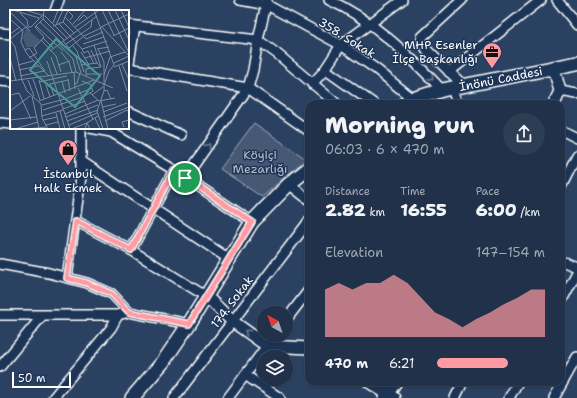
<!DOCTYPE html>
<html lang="en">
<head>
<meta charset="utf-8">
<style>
  :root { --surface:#203149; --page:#2d3d53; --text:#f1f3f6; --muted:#a2a9b4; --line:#3d4c61; --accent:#ff9aa2 }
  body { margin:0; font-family:"Shantell Sans",sans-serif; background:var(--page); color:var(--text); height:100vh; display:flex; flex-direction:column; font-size:15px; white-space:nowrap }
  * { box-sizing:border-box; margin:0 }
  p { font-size:13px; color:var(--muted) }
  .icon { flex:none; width:22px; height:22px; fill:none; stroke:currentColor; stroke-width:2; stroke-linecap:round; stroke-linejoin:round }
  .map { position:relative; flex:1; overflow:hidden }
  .details { position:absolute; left:305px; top:100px; width:260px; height:286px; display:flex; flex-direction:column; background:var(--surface); border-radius:12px; box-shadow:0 1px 3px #0004,0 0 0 1px var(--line) }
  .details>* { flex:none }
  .needle { width:26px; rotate:320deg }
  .tools { position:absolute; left:257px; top:306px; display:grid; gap:8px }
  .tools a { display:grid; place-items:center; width:36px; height:36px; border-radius:50%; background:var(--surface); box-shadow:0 1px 3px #0004,0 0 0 1px var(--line); font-size:20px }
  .scale { position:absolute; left:12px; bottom:10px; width:59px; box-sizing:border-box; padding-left:4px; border:2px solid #fff; border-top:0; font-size:11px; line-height:14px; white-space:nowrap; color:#fff; -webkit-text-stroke:3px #1d3557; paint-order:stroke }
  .pin { position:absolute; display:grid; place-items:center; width:34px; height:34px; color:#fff; margin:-17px; border:2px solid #fff; border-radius:50%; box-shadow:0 1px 4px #0007 }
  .round { display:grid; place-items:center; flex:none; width:42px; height:42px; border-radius:21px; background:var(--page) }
  .head { display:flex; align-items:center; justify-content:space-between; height:68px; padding:0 20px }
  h1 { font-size:22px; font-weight:800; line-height:30px }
  .stats { display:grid; grid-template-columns:repeat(3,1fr); gap:6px; height:68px; padding:4px 20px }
  .stats div { display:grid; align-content:center }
  .stats b { font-size:17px; font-weight:800 }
  .stats small { font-size:11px; font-weight:400 }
  .stats p { font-size:11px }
  .chart { height:112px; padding:8px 20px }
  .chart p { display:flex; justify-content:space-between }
  .chart svg { width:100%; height:72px; margin-top:4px; fill:var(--accent); opacity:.7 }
  ul { padding:0 20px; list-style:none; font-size:13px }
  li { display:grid; grid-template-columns:64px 48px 1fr; align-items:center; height:30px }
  li i { height:10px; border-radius:5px; background:var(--accent) }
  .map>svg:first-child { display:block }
  .green { fill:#465975; stroke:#a2acba }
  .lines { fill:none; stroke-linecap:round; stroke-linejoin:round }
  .minor-casing { stroke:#fff; stroke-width:12 }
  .tertiary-casing { stroke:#fff; stroke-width:14 }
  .secondary-casing { stroke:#fff; stroke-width:16 }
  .minor { stroke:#1d3557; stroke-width:9 }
  .tertiary { stroke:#1d3557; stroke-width:11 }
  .secondary { stroke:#1d3557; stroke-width:13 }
  .oneway { stroke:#6c7c92 }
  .route-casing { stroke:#fff; stroke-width:8 }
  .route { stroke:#ff9aa2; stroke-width:5 }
  .labels { text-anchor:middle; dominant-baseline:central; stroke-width:3; stroke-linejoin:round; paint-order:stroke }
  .street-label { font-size:12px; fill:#fff; stroke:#1d3557 }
  .poi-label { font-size:12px; fill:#fff; stroke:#1d3557; text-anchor:end }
  .park-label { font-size:12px; fill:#b5bdc8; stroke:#1d3557 }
  .inset-road { fill:none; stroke:#7f8da0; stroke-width:1 }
  .view { fill:#4b9892; fill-opacity:0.15; stroke:#4b9892; stroke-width:2 }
  .inset-edge { fill:none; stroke:#fff; stroke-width:2 }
</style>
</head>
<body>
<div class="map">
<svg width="577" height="398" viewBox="0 0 577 398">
  <rect width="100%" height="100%" fill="#2a4161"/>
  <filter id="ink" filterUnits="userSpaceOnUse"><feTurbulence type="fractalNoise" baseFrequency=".025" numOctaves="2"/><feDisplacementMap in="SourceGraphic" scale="8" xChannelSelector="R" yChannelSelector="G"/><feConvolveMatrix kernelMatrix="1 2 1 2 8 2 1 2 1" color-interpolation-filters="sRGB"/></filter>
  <g filter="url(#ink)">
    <polygon class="green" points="254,123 306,159 262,197 220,169"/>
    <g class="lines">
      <defs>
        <g id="minor">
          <polyline points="240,0 267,5 341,45 376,69 413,99"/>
          <path d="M329,0C372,19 410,56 442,90"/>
          <polyline points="462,0 422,37 422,43 427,50 464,86"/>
          <polyline points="557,0 577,25"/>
          <polyline points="55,11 59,0"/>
          <polyline points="128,25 258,40 276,53 337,104"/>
          <polyline points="0,33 11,34"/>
          <polyline points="128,68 248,88 309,131"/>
          <polyline points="128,69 135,26"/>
          <polyline points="326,70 374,104"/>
          <polyline points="449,72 541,0"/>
          <polyline points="0,81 11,82"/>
          <polyline points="312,84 324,71 341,45 402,0"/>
          <polyline points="452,88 457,104"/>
          <polyline points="560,91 577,94"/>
          <polyline points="128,111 181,135"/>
          <polyline points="0,123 11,124"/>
          <polyline points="90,128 111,132 174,170 252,222"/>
          <polyline points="561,130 577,138"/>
          <polyline points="81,161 229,259"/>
          <polyline points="185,178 248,88 253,70 258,40 267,0"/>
          <polyline points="289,184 309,200"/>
          <polyline points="561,187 577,155"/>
          <polyline points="76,221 131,250 207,297"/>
          <polyline points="131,250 174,170"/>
          <polyline points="561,261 577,267"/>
          <polyline points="0,264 49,273 87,283 112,294 129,312"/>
          <polyline points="67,278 81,177 81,128"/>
          <polyline points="561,302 577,272"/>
          <polyline points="0,315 118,315 129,312 189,324"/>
          <polyline points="286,320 309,290"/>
          <polyline points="0,367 42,316"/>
          <polyline points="245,375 280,398"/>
          <polyline points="53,398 111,328 118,315"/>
          <polyline points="174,398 309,221"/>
          <polyline points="228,398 275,335"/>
          <polyline points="455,398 463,382"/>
          <polyline points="509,398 518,382"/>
          <polyline points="554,398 577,357"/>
        </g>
        <g id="tertiary">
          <polyline points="554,69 560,91 554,104"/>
          <polyline points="207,297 232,321 267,346 309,348"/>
          <polyline points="369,382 394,398"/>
          <polyline points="385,398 396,382"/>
        </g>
        <g id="secondary">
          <polyline points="404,104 413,99 442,90 577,63"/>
          <polyline points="132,398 163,362 189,324 252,222 289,184 309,168"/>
        </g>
      </defs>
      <use href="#minor" class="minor-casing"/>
      <use href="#tertiary" class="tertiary-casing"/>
      <use href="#secondary" class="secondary-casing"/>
      <use href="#minor" class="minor"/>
      <use href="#tertiary" class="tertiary"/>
      <use href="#secondary" class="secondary"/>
    </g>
    <defs><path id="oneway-chevron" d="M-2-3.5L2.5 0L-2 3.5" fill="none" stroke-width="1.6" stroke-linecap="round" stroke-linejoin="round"/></defs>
    <g class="oneway">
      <use href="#oneway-chevron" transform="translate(431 78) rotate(47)"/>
      <use href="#oneway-chevron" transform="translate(208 146) rotate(-54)"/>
      <use href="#oneway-chevron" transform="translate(247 332) rotate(-144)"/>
    </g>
  </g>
  <g class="lines" filter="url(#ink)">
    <defs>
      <polygon id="route" points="174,170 252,222 189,324 129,312 112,294 87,283 67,278 76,221 131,250"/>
    </defs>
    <use href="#route" class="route-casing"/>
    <use href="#route" class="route"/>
  </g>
  <defs>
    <symbol id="office-pin" viewBox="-11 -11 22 30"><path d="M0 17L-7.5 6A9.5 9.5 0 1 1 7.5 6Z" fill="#ff9aa2" stroke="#1d3557"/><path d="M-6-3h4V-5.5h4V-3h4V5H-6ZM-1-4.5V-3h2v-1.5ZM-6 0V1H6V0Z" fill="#111"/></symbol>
    <symbol id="shop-pin" viewBox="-11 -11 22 30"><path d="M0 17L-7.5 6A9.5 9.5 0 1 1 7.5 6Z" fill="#ff9aa2" stroke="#1d3557"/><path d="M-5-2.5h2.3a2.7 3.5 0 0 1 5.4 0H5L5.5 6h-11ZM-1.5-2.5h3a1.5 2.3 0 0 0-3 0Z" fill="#111"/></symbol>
  </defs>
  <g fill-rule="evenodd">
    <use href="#office-pin" x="481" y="41" width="22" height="30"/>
    <use href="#shop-pin" x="57" y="138" width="22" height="30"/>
  </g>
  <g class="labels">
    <g class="street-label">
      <text transform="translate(347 38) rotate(32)">358. Sokak</text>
      <text transform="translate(501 79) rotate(-11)">İnönü Caddesi</text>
      <text transform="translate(232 302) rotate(-53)">174. Sokak</text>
    </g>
    <g class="poi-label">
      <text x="478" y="45">MHP Esenler<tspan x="478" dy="14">İlçe Başkanlığı</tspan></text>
      <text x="68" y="174" text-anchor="middle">İstanbul<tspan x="68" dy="14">Halk Ekmek</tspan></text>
    </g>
    <g class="park-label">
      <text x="260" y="155">Köyiçi<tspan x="260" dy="14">Mezarlığı</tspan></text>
    </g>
  </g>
  <g transform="translate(10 10)">
    <rect width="119" height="119" fill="#2a4161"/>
    <path d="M16,18L30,30L25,37H16L13,28Z" fill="#465975"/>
    <path class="inset-road" d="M3,0L29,8M15,0L35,6L57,28M84,0L104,55L99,61L94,75M92,0L104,25M98,0L119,43M105,0L119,30M111,0L119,17M58,1L63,6L60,10M0,2L20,21M10,3L17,10L18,16M55,7L76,29L93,22M0,9L13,21M33,9L54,30M68,11L74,5L77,8M30,12L51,32M53,12L64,23M43,13L48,0M49,14L72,39L97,31M63,14L75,0M46,15L53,0M26,16L53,41M43,16L53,12L58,0M65,17L89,0M91,17L119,4M92,17L119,46M13,21L11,32L17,44L39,66M0,24L10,17M103,26L119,18M33,28L43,38M0,29L16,17H21L32,6M0,30L5,37L12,70L17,81L31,94L32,108L38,119M31,30L46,46L51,62M53,31L66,47L71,63M49,34L63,49L66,62M56,34L81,17L82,10M73,34L94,27M62,35L67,41L74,62M59,38L74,26L91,18M72,39L74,43L78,41L84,54M87,39L99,37M88,39L94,52V81L87,101L93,119M15,40L19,38L35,61M81,40L87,53M40,41L87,6M51,42L59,52L62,62M71,42L79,55M41,47L47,64M0,48L6,71M19,48L27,43L24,38L34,27L25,17L33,9L34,0M75,48L100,41M37,51L60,119M104,53L119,46M112,54L119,70M8,55L23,51M48,55L60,51M71,55L87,53L90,56M109,56L117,81M104,57L119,51M9,60L28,56M64,62L65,79M76,64H92M94,65L100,47L115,42M10,66L34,61M76,66V59L91,57L84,35M23,69L30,90M58,69L60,81M18,70L24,86M29,70L34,89M0,71L66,62L103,78M52,71L55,83M72,71L80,74L83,81L73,87M29,72L57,66M40,74L44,86M64,74L67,73L70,63M68,78L83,109M94,81L97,80L101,89M80,83L89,91L105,88M0,85L9,83L21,109M82,85L93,77M22,86L29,118M40,87L36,75L58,70M29,91L84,70M91,91L98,119M32,95L55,89L82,78M92,97L106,94M53,99L75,91M33,100L73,87M0,101L20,86M50,101L55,119M93,102L117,93M0,103L1,119M46,103L50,119M55,104L88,90M32,106L53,100M56,107L88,95M93,107L119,97M85,108L90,119M0,110L26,107M33,110L47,107M57,111L88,100M95,111L117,100L119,102M36,115L48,112M59,115L87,103M114,117L112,112L119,110M5,119L28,112M17,119L36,117M61,119L77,113L80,119M75,119L77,113L88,106"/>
    <path class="view" d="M46,29L90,66L65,97L20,60Z"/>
    <rect width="119" height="119" class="inset-edge"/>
  </g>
</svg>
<div class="tools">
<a><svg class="needle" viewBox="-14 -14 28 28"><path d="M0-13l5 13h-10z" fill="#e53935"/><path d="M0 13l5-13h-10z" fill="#a2a9b4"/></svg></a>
<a><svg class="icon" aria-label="layers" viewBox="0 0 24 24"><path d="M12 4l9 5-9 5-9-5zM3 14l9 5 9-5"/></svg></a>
</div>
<div class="scale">50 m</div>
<div class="pin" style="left:185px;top:178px;background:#1e9e55"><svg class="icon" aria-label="arrive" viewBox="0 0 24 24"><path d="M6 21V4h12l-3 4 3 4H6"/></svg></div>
<section class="details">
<div class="head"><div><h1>Morning run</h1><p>06:03 · 6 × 470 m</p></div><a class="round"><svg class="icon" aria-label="share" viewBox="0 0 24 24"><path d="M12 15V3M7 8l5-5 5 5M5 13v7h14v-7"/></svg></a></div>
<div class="stats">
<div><p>Distance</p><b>2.82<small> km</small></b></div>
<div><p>Time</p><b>16:55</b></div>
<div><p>Pace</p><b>6:00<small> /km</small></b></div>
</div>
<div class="chart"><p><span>Elevation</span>147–154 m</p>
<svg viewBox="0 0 160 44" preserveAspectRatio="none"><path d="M0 44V15L10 11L20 15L30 11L40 11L50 6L60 11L70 20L80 29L90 33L100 38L110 33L120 29L130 24L140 20L150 15L160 15V44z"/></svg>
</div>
<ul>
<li><b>470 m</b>6:21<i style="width:66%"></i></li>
</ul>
</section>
</div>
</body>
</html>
